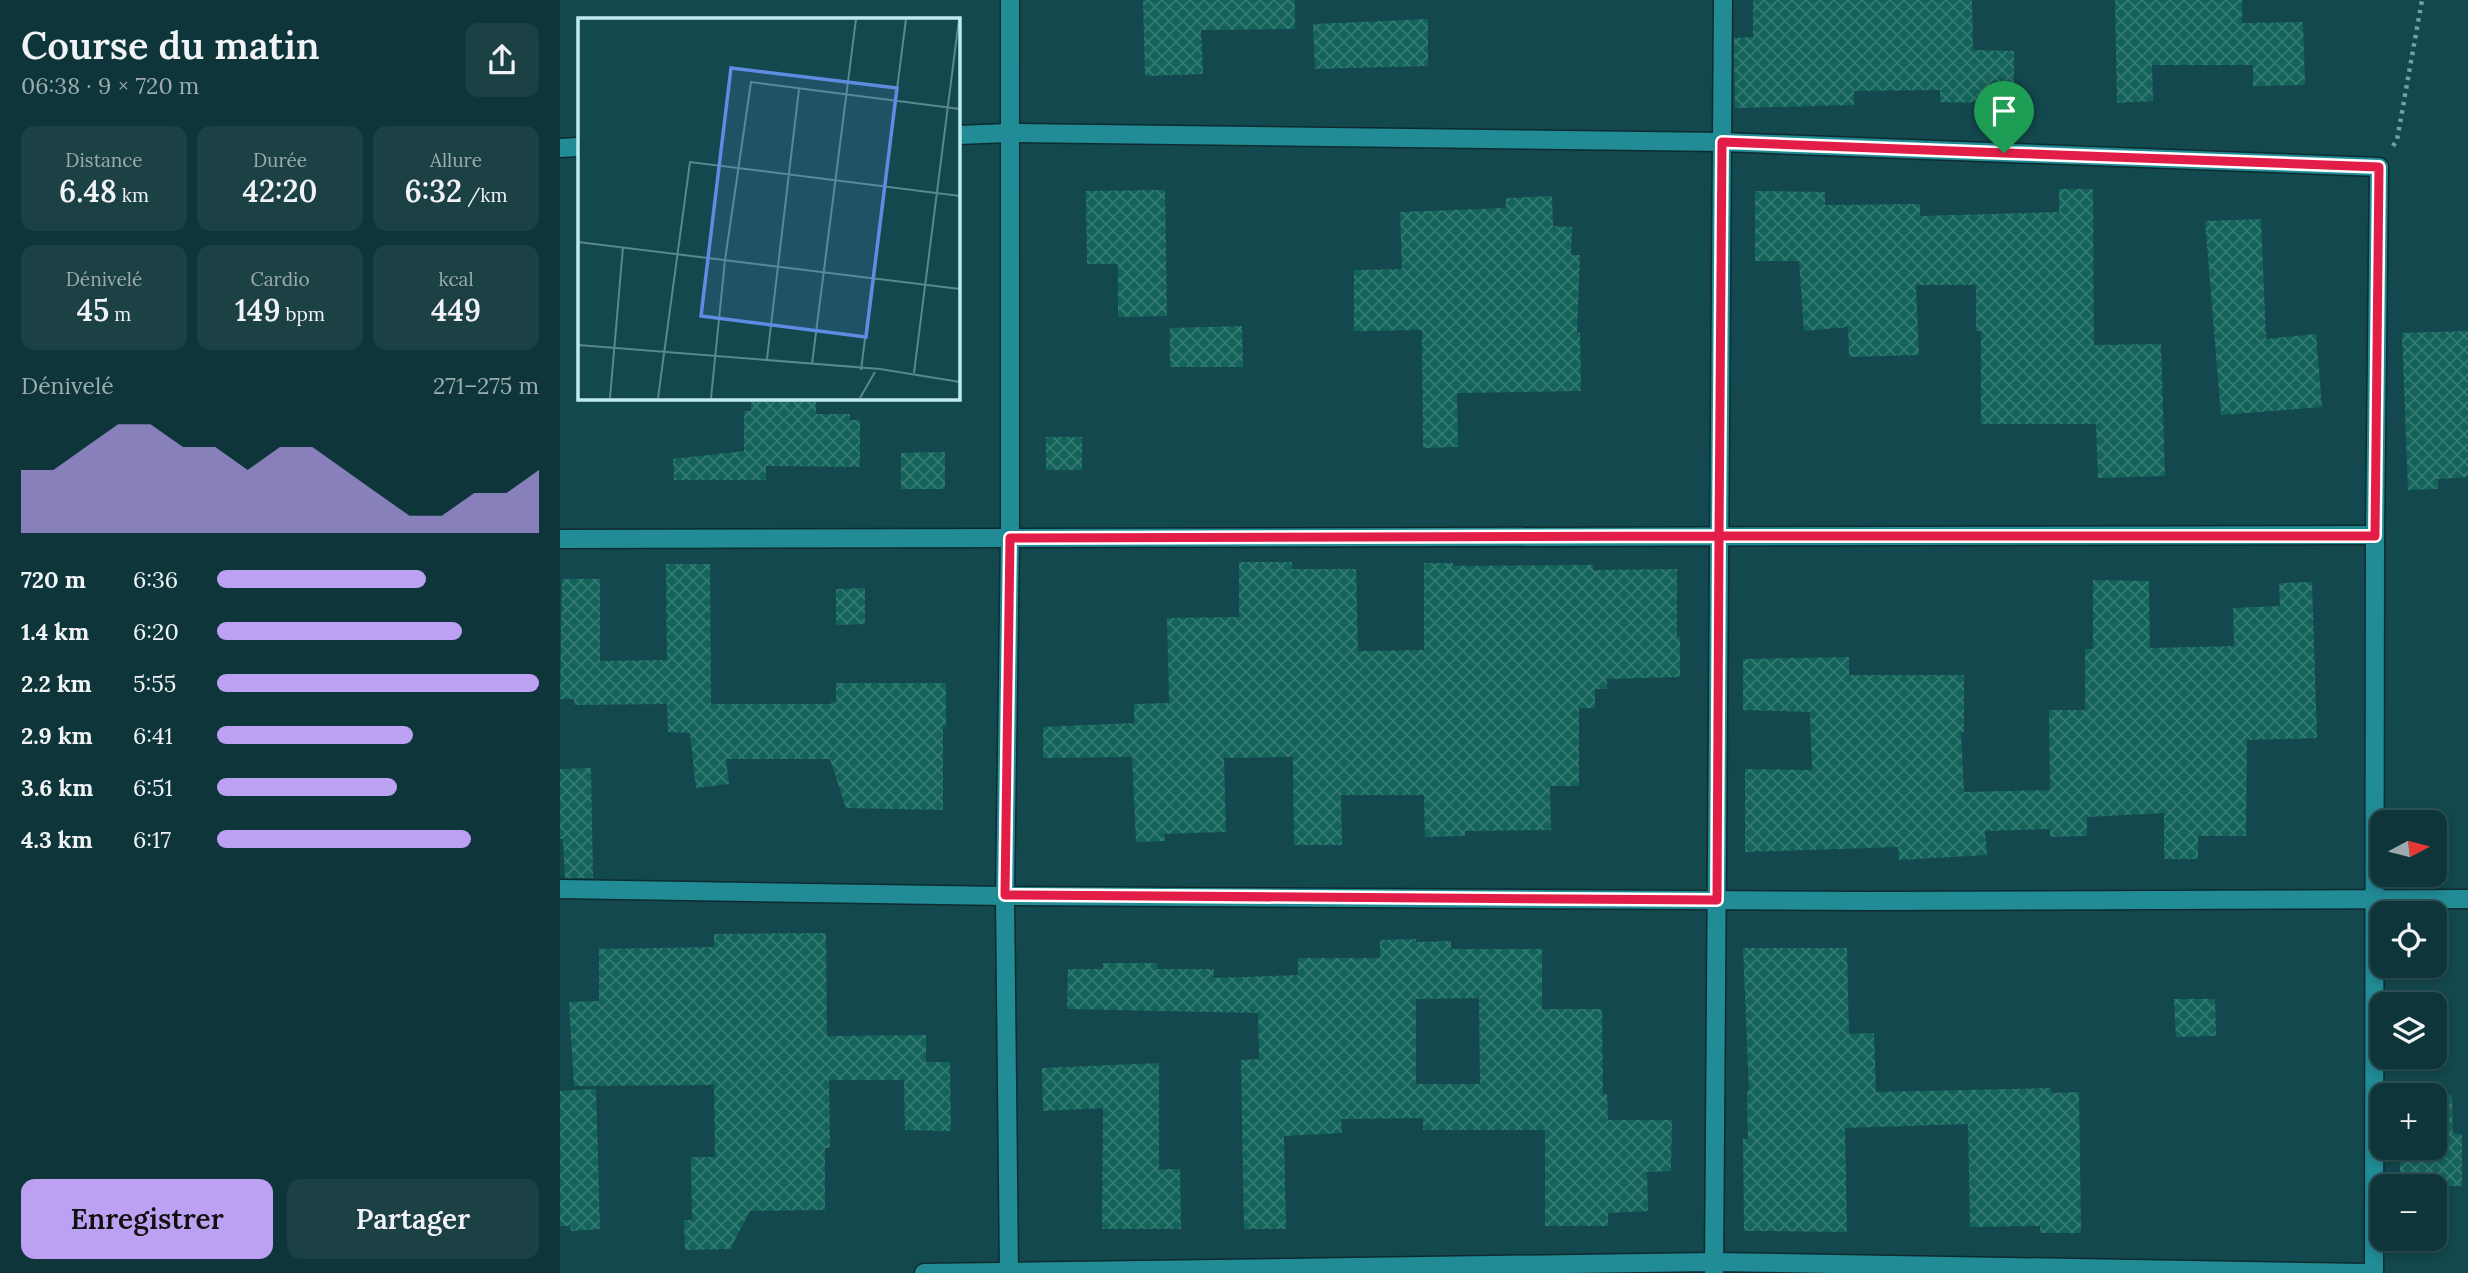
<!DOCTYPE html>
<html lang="fr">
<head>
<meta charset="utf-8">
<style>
  :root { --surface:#0e363a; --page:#1c4145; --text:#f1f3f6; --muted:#9babaf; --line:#2e5054; --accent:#bca0f2 }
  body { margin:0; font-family:Lora,serif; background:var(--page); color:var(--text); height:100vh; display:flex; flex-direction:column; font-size:26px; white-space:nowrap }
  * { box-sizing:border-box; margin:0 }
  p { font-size:23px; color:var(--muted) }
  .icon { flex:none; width:38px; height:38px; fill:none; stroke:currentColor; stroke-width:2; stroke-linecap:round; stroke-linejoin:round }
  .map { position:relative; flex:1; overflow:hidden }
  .sheet { display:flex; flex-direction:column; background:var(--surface); width:560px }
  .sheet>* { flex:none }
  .needle { width:46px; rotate:83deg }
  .fabs { position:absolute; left:1810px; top:810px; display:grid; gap:14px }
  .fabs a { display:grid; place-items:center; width:77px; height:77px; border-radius:14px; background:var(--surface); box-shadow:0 4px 10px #0003,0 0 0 2px var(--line); font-size:35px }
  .pin { position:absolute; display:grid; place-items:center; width:60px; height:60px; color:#fff; margin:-72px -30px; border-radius:50% 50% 50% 0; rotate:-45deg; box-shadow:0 0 7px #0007 }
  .pin .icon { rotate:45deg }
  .round { display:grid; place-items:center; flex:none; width:74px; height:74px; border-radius:14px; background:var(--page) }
  .overview { display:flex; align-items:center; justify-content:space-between; height:119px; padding:0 21px }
  h1 { font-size:38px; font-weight:600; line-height:52px }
  .stats { display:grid; grid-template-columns:repeat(3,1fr); gap:10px; height:119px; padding:7px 21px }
  .stats div { display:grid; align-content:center; border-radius:14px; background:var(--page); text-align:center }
  .stats b { font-size:30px; font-weight:600 }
  .stats small { font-size:19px; font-weight:400 }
  .stats p { font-size:19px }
  .chart { height:196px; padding:14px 21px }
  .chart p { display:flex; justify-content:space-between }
  .chart svg { width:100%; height:126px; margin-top:7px; fill:var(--accent); opacity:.7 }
  .primary-button { display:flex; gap:14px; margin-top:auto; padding:14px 21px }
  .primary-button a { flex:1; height:80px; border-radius:14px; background:var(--accent); color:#111; font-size:28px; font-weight:600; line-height:80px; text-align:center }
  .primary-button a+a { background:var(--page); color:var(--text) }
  ul { padding:0 21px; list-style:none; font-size:23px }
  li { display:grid; grid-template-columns:112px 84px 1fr; align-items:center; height:52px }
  li i { height:18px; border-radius:9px; background:var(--accent) }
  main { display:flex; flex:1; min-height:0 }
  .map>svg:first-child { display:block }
  .building { fill:url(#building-cross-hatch); fill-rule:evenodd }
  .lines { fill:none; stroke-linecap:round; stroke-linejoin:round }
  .minor-casing { stroke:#0d2c2f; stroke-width:21 }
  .path { stroke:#71a0a6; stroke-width:4.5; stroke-dasharray:3.5 5; stroke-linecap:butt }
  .minor { stroke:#218b96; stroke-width:18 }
  .route-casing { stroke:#fff; stroke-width:14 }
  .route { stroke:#e11d48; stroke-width:9 }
  .inset-road { fill:none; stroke:#58898f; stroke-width:2 }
  .view { fill:#5e8ce2; fill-opacity:0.15; stroke:#5e8ce2; stroke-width:3.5 }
  .inset-edge { fill:none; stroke:#bfeaf0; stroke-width:3.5 }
</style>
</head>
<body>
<main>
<section class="sheet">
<div class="overview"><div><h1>Course du matin</h1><p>06:38 · 9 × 720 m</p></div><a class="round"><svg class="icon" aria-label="share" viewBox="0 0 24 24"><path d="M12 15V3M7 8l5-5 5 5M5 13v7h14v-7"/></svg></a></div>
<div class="stats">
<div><p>Distance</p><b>6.48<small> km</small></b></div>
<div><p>Durée</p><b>42:20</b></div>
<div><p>Allure</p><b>6:32<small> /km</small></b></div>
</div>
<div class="stats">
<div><p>Dénivelé</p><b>45<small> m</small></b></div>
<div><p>Cardio</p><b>149<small> bpm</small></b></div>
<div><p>kcal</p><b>449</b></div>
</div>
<div class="chart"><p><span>Dénivelé</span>271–275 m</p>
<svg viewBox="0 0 160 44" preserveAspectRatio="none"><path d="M0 44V22L10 22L20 14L30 6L40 6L50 14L60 14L70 22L80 14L90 14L100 22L110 30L120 38L130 38L140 30L150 30L160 22V44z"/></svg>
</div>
<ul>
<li><b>720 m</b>6:36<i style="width:65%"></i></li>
<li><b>1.4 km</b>6:20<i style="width:76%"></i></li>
<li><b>2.2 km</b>5:55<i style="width:100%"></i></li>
<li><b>2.9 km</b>6:41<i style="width:61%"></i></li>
<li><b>3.6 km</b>6:51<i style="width:56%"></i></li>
<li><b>4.3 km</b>6:17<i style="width:79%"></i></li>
</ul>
<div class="primary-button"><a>Enregistrer</a><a>Partager</a></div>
</section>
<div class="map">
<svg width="1908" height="1273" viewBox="0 0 1908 1273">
  <defs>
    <pattern id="building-cross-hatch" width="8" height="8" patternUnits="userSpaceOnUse" patternTransform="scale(1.75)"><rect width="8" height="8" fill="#14635b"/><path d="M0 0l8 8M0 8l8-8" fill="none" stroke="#347a73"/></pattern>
  </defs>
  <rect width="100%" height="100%" fill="#13484e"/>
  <g class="building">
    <polygon points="583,0 735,0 735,29 641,30 643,74 585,76"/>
    <polygon points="1193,0 1412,0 1413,50 1454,51 1454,103 1380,102 1380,90 1294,91 1294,105 1175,108 1174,38 1193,37"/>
    <polygon points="1555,0 1682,0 1682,23 1743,22 1745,85 1693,86 1693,65 1592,65 1593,101 1557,103"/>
    <polygon points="868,19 868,66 755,69 753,24"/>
    <polygon points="1499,189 1533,189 1534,345 1601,344 1605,476 1538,478 1536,424 1421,424 1421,331 1416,331 1416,285 1356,285 1359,355 1289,357 1288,327 1244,331 1239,261 1195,261 1195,191 1265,192 1265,205 1360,204 1360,216 1499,212"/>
    <polygon points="605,190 607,316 558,317 558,264 527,264 526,191"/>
    <polygon points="992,196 993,226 1012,227 1011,255 1020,255 1017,333 1020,333 1021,391 897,393 898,447 863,448 862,330 794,331 794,270 842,269 840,212 946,208 946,198"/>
    <polygon points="1701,219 1706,339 1756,334 1762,407 1661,415 1645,221"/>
    <polygon points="682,326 683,367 610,367 610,328"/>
    <polygon points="1908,331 1908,477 1878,479 1878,489 1848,490 1842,333"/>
    <polygon points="191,397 256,397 256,414 290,414 290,420 300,420 300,467 206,466 206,480 114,480 113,459 184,451 184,411 191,411"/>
    <rect x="486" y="437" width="36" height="33"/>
    <polygon points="385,452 385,489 341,489 341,453"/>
    <polygon points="679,562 732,562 732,569 796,569 798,651 864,650 864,563 893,563 893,566 1033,565 1033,570 1117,569 1117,637 1120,637 1120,677 1047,679 1047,689 1035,689 1035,708 1019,708 1019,786 990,786 991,830 905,831 905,836 865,837 864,795 781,795 782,845 734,845 733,757 664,758 666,832 604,834 605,841 576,842 572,757 483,758 483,727 574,723 574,704 609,703 607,618 679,617"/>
    <polygon points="106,564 150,564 151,704 271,704 271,702 276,702 276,683 386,683 386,727 383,727 383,810 286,808 270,759 166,759 169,784 136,788 130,733 108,732 107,704 14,705 14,699 0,699 2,579 40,579 40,661 107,660"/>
    <polygon points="1533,580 1589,581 1590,648 1674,646 1673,608 1720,606 1719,583 1752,582 1757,738 1687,740 1686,836 1638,836 1638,859 1604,859 1604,813 1527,817 1527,836 1490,837 1490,829 1425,831 1427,855 1339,860 1338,847 1185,852 1185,769 1252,770 1250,712 1183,710 1183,659 1289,657 1289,675 1404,675 1404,732 1401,732 1404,792 1490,790 1489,710 1525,710 1525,649 1533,649"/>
    <polygon points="305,588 305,624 276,625 276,589"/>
    <polygon points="31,768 33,878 5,878 3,839 0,839 0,769"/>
    <polygon points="266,933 267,1036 366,1035 366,1062 390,1062 391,1131 345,1130 344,1080 269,1080 270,1148 265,1148 265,1210 190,1211 170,1249 125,1250 124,1220 132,1220 131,1157 155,1157 154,1085 14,1086 9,1002 39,1001 39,949 154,947 154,934"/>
    <path d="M856,939V942L891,941V949H982V1009H1042L1043,1094H1047L1048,1120H1112L1111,1171L1087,1172L1088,1211L1048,1213V1226H985V1130H863V1118L781,1119L782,1133L724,1136L726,1229H684L681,1060L699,1059L698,1013L507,1009L508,969H543V963H597V969H654L653,978L738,975V958H820V940ZM919,998L920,1084H856V999Z"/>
    <polygon points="1183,948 1287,948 1289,1034 1314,1033 1316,1092 1491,1088 1491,1093 1519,1092 1521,1233 1480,1233 1480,1226 1410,1227 1408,1124 1285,1128 1287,1232 1184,1231 1183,1139 1188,1139 1187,1091 1189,1091"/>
    <polygon points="1614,999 1655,999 1656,1036 1616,1037"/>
    <polygon points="599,1063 599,1169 620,1169 621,1229 542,1229 543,1108 483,1111 482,1068"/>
    <polygon points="36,1089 40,1229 11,1231 10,1226 0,1226 0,1091"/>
    <polygon points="1892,1095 1893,1133 1902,1134 1902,1186 1850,1186 1850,1181 1840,1180 1840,1148 1874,1148 1874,1096 1863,1096"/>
  </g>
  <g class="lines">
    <defs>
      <g id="minor">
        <polyline points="397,135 450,133 1162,142 1819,167 1815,535 1814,1273"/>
        <polyline points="0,148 19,147"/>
        <polyline points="0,539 1815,535"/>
        <polyline points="0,889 445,896 1308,901 1908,899"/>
        <polyline points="364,1273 1154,1262 1806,1273"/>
        <polyline points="449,1273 445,896 450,538 450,0"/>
        <polyline points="1154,1273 1163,0"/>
      </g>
    </defs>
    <use href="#minor" class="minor-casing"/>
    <polyline class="path" points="1833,146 1837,140 1862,0"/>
    <use href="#minor" class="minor"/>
  </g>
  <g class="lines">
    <defs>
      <polyline id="route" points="1444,153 1162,142 1159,536 450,538 445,895 1157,900 1159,536 1815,536 1819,167 1444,153"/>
    </defs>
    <use href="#route" class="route-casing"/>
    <use href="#route" class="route"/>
  </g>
  <g transform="translate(18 18)">
    <rect width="382" height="382" fill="#13484e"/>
    <path class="inset-road" d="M0,224L382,271M0,327L302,351L382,364M189,341L221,71M234,346L278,1M283,352L328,1M336,355L381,1M32,380L45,229M80,380L112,144L382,178M133,380L147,242L173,64L382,91M282,380L297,354"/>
    <path class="view" d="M153,50L319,70L288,319L123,298Z"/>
    <rect width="382" height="382" class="inset-edge"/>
  </g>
</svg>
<div class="fabs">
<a><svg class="needle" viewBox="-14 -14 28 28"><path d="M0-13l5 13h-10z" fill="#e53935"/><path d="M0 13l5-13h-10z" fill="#9babaf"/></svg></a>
<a><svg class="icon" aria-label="locate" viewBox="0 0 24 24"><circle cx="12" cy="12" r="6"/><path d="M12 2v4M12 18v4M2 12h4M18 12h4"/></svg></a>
<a><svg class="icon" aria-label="layers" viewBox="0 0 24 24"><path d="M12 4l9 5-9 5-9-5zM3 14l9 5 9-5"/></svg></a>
<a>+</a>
<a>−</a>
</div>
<div class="pin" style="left:1444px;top:153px;background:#1e9e55"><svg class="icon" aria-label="arrive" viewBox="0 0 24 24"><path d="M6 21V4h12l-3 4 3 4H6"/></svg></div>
</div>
</main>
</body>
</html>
